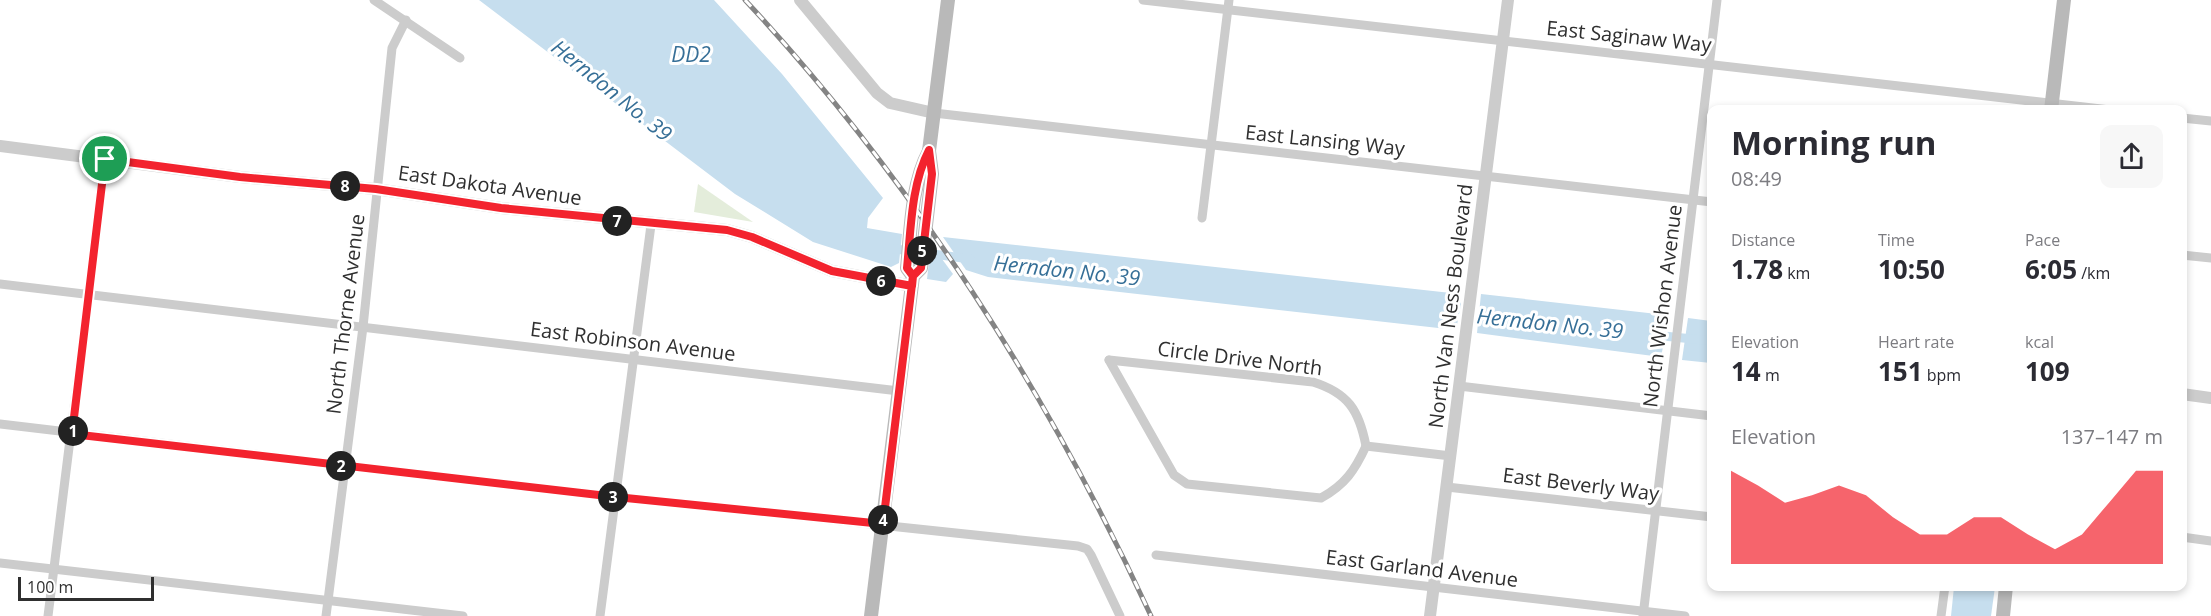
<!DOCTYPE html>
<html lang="en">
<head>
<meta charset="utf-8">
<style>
  :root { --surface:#fff; --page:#f7f7f7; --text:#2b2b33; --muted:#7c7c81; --accent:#f3232e }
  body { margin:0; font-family:"Open Sans",sans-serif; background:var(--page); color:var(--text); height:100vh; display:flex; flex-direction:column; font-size:22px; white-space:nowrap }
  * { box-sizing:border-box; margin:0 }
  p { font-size:20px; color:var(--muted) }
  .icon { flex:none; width:33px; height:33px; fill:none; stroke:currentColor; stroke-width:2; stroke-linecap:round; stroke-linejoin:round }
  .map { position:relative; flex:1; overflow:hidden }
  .sheet { position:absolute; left:1707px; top:105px; width:480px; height:486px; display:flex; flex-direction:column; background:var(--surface); border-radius:12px; box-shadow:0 3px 9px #0003 }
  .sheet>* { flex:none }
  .scale { position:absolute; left:18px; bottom:15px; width:136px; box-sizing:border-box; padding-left:6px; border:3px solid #2f2f2f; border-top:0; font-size:16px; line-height:21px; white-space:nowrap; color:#2f2f2f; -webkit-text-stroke:4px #fff; paint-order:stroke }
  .pin { position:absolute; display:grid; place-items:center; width:51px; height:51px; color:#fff; margin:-26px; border:3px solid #fff; border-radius:50%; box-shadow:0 2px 6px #0007 }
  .km { position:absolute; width:30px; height:30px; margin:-15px; border-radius:50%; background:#222; color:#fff; font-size:16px; line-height:30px; text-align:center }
  .round { display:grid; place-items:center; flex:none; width:63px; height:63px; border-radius:12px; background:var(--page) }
  .head { display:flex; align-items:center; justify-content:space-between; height:102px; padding:0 24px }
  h1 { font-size:33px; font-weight:700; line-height:45px }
  .stats { display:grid; grid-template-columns:repeat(3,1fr); gap:9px; height:102px; padding:6px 24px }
  .stats div { display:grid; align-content:center }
  .stats b { font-size:26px; font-weight:700 }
  .stats small { font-size:16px; font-weight:400 }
  .stats p { font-size:16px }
  .chart { height:168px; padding:12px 24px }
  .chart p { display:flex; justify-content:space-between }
  .chart svg { width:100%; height:108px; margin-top:6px; fill:var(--accent); opacity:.7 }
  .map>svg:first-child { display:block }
  .green { fill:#e4eddb }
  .water { fill:#c6deee }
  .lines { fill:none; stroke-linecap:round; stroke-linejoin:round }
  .canal { stroke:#c6deee; stroke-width:9 }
  .minor { stroke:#ccc; stroke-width:9 }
  .tertiary { stroke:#ccc; stroke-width:12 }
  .secondary { stroke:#b9b9b9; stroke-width:14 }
  .rail-casing { stroke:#848484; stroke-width:5 }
  .rail { stroke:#fff; stroke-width:3; stroke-dasharray:9; stroke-linecap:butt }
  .route-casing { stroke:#fff; stroke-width:12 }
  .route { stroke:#f3232e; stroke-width:8 }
  .labels { text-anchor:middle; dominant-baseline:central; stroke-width:6; stroke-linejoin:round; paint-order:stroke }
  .street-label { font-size:20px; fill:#2f2f2f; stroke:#fff }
  .water-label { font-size:21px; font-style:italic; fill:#366f97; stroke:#fff }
</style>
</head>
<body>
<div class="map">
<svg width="2211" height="616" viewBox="0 0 2211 616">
  <rect width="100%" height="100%" fill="#fff"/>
  <polygon class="green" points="698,184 753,222 694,212"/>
  <g class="water">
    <polygon points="479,0 714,0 782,74 883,198 868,218 867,228 902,234 899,263 891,267 813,242 735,194"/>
    <polygon points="943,237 1460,294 1461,304 1456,330 988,277 966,270"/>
    <polygon points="931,244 953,274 946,282 927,279"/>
    <polygon points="1481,294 1666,315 1667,326 1661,357 1477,333"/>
    <polygon points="1688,318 1711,321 1711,363 1682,360"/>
    <polygon points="1954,587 1995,587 1991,616 1951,616"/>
  </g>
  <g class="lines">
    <g class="canal">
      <polyline points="888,248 970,259"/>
      <polyline points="1654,335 1712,341"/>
    </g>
    <g class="minor">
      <polyline points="374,0 460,58"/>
      <polyline points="1143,0 2110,110"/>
      <polyline points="934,113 1712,202"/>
      <polyline points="2182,118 2211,121"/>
      <polyline points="1202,218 1229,0"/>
      <polyline points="2182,255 2211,258"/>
      <polyline points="0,284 899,391"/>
      <path d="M1109,360L1174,475L1187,484L1321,498C1345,485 1355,470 1366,446"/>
      <path d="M1109,360L1313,382C1348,393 1359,410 1366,446"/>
      <polyline points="1459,386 1712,416"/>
      <polyline points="0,424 616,497 1078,546 1087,549 1091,555 1120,616"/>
      <polyline points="1366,446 1451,456"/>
      <polyline points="1447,487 1712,517"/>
      <polyline points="2182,537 2211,541"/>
      <polyline points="1156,555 1685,616"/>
      <polyline points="0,563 463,616"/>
      <polyline points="48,616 105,159"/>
      <polyline points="326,616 363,327 392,48 406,20"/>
      <polyline points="600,616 651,225"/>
      <polyline points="1643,616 1717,0"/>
      <polyline points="1941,616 1945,586"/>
    </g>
    <g class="tertiary">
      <polyline points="800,0 877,93 890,103 934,113"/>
      <polyline points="0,146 240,177 376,189 501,208 727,230 752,237 832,271 912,286"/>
      <polyline points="2182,394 2211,398"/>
      <polyline points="1430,616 1508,0"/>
    </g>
    <g class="secondary">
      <polyline points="2051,110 2064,0"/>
      <path d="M913,276L907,268C911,229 911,185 929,151"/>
      <polyline points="871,616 913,276 921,268 932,174 929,151 948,0"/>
      <polyline points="2003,616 2006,586"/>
    </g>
    <defs>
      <path id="rail" d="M745,0C913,180 1048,393 1151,616"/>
    </defs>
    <use href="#rail" class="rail-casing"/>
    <use href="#rail" class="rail"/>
  </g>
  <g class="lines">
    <defs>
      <path id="route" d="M105,159L72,434L616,497L883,524L913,276L921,268L932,174L929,150C911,185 911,229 907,268L913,276L912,286L832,271L752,237L727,230L501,208L376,189L240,177L105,159"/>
    </defs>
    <use href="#route" class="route-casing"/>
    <use href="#route" class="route"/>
  </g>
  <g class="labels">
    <g class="street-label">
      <text transform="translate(1629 36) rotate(6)">East Saginaw Way</text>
      <text transform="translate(1325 140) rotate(6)">East Lansing Way</text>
      <text transform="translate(490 185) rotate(8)">East Dakota Avenue</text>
      <text transform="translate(1450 306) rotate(-83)">North Van Ness Boulevard</text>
      <text transform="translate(1662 306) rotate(-83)">North Wishon Avenue</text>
      <text transform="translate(345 314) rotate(-83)">North Thorne Avenue</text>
      <text transform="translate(633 341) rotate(7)">East Robinson Avenue</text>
      <text transform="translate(1240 358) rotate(7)">Circle Drive North</text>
      <text transform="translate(1581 484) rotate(7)">East Beverly Way</text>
      <text transform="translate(1422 568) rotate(7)">East Garland Avenue</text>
    </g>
    <g class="water-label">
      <text x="691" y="54">DD2</text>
      <text transform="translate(612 90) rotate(39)">Herndon No. 39</text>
      <text transform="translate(1067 270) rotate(6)">Herndon No. 39</text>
      <text transform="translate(1550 323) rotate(6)">Herndon No. 39</text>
    </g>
  </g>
</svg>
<div class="scale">100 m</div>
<div class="pin" style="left:105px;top:159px;background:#1e9e55"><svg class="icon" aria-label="arrive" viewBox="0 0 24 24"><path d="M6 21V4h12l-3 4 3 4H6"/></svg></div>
<b class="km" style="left:73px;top:431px">1</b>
<b class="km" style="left:341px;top:466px">2</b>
<b class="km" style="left:613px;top:497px">3</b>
<b class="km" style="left:883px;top:520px">4</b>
<b class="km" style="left:922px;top:251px">5</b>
<b class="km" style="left:881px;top:281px">6</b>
<b class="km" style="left:617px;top:221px">7</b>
<b class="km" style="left:345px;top:186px">8</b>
<section class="sheet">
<div class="head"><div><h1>Morning run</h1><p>08:49</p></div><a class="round"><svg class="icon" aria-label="share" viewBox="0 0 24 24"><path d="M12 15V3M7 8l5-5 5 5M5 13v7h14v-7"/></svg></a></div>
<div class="stats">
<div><p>Distance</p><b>1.78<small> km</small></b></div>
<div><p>Time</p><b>10:50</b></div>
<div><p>Pace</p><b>6:05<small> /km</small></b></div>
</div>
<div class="stats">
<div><p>Elevation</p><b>14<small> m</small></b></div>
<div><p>Heart rate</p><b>151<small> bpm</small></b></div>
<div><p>kcal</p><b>109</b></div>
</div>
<div class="chart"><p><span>Elevation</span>137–147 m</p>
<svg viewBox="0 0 160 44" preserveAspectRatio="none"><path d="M0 44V6L10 12L20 19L30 16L40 12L50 16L60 25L70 32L80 32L90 25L100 25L110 32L120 38L130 32L140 19L150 6L160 6V44z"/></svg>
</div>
</section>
</div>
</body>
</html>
